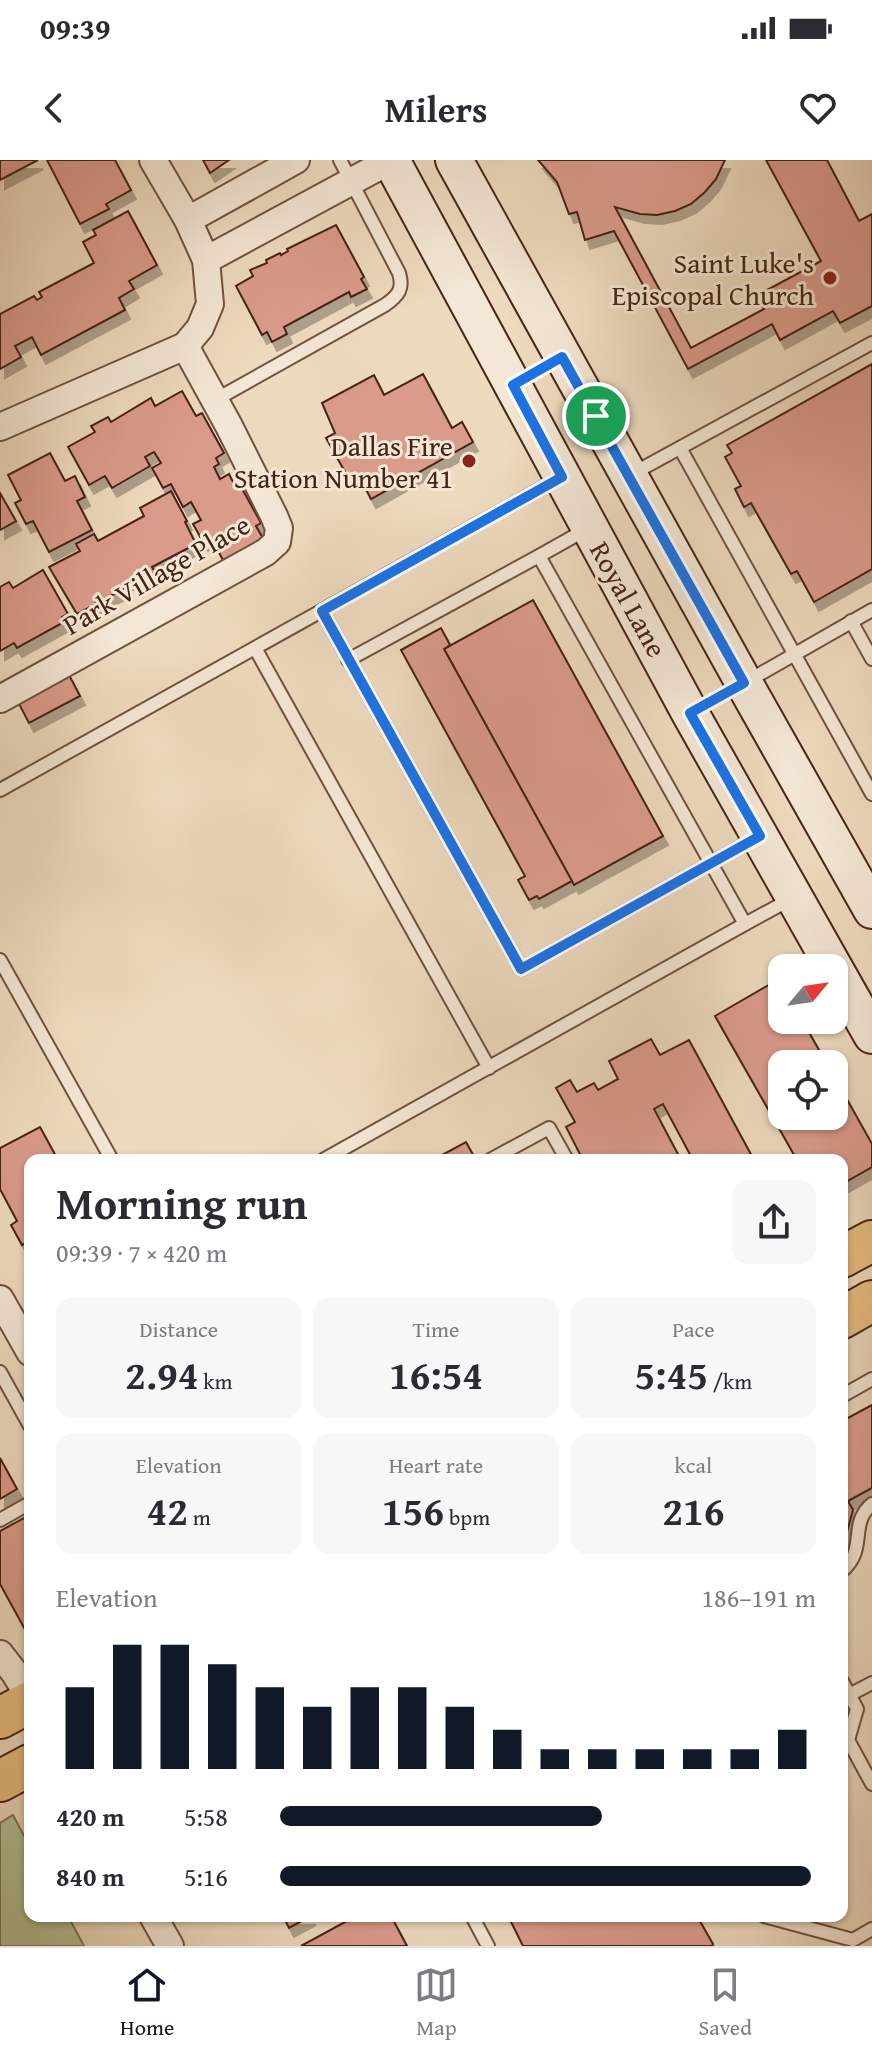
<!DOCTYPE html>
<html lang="en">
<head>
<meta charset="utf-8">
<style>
  :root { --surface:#fff; --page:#f7f7f7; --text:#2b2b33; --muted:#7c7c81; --line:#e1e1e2; --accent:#111827 }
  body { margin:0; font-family:"Gentium Book Plus",serif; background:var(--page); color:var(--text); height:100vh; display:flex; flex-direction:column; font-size:30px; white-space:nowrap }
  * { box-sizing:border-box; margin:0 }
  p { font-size:26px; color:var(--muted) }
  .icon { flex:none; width:44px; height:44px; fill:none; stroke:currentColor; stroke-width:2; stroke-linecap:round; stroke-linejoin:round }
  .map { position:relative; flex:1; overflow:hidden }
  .drawer { position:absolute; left:24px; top:994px; width:824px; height:768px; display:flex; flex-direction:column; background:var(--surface); border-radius:16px; box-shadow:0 2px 6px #0004 }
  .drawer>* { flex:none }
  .needle { width:52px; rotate:61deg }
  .tools { position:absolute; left:768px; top:794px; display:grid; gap:16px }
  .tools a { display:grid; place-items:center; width:80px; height:80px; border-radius:16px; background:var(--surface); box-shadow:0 2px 6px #0004; font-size:40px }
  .pin { position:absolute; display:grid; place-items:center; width:68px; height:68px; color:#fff; margin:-34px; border:4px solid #fff; border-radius:50%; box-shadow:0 2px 8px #0007 }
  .round { display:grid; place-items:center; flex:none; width:84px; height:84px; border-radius:16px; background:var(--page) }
  .head { display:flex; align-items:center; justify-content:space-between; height:136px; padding:0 32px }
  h1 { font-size:44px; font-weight:600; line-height:60px }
  .metrics { display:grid; grid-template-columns:repeat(3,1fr); gap:12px; height:136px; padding:8px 32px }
  .metrics div { display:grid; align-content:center; border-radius:16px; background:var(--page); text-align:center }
  .metrics b { font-size:40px; font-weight:600 }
  .metrics small { font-size:22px; font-weight:400 }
  .metrics p { font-size:22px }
  .chart { height:224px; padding:16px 32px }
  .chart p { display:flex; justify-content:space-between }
  .chart svg { width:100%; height:144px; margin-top:8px; stroke:var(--accent); stroke-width:6 }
  ul { padding:0 32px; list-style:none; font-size:26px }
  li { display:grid; grid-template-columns:128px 96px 1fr; align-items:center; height:60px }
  li i { height:20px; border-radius:10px; background:var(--accent) }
  .status { display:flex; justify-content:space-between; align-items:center; height:56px; padding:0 40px; background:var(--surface); direction:ltr }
  .status svg { height:22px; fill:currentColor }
  header { display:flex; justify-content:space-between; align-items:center; height:104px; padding:0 32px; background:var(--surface); font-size:36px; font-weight:600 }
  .menu { display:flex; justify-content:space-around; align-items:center; height:112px; border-top:2px solid var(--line); background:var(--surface); font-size:22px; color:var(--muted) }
  .menu a { display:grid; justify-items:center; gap:4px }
  .menu .active { color:var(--accent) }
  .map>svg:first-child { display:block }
  .green { fill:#b3c196; stroke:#7d7256; stroke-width:2 }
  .building { fill:#db9b8c; stroke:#472415; stroke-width:2; filter:url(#shadow) }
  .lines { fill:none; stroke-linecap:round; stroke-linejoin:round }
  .lane-casing { stroke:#715240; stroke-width:16 }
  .street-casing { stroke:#715240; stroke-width:30 }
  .secondary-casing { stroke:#472415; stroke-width:40 }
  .primary-casing { stroke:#472415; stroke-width:44 }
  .lane { stroke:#f4e7d5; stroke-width:12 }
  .street { stroke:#f4e7d5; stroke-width:26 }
  .secondary { stroke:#f4e7d5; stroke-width:36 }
  .primary { stroke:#e7bd80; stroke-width:40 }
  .route-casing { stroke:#fff; stroke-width:16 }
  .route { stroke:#1a73e8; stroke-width:10 }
  .poi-dot { fill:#8f2418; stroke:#f4e7d5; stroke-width:3 }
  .labels { text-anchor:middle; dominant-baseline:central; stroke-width:6; stroke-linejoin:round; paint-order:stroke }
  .poi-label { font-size:28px; fill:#472415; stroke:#f4e7d5; text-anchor:end }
  .street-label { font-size:28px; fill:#472415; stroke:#f4e7d5 }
</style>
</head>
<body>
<div class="status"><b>09:39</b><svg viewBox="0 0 49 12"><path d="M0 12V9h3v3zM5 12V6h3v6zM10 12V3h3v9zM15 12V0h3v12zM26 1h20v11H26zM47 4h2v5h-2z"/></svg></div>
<header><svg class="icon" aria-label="back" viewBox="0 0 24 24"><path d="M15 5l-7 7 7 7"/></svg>Milers<svg class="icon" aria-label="heart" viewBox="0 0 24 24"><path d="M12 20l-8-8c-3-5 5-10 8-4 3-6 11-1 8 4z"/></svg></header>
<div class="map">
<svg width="872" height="1786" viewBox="0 0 872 1786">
  <defs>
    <filter id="shadow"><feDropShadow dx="5" dy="9" stdDeviation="0" flood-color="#0004"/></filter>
  </defs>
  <rect width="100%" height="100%" fill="#eedabf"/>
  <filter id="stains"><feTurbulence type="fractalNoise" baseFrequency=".0025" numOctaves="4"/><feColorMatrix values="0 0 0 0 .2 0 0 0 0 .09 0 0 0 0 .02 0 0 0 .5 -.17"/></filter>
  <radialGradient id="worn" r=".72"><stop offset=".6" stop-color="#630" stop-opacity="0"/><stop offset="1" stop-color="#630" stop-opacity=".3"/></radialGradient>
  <polygon class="green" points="13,1655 30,1687 30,1756 68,1756 84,1786 0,1786 0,1663"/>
  <g class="building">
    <polygon points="0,0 38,0 0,20"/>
    <polygon points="47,0 115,0 131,30 106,44 109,49 80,64"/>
    <polygon points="203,0 229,0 210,13"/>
    <polygon points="538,0 725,0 716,19 705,32 691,44 675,51 657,55 640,54 615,47 691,188 764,149 756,136 821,101 766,0 827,0 859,61 872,54 872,146 840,163 833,151 780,180 772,164 688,209 614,71 585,80 577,52 569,54 557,22"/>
    <polygon points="128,51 157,105 129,121 134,129 119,138 125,150 41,195 32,177 15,186 21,197 0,209 0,154 34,136 37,140 42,137 39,132 94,103 83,82 96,75 93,70"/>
    <polygon points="336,65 364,117 361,119 367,129 351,137 349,132 284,167 287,174 272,182 267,172 262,175 236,126 253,116 250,110 267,103 266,100 280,93 281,95 288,91 287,89"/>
    <polygon points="872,204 872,409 814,442 797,411 791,414 751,343 744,347 735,329 741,326 725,297 732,293 727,285"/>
    <polygon points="423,214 452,268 462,262 473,282 371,339 358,314 349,319 326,278 335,273 322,243 374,215 384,235"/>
    <polygon points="182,231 196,256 202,253 224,293 216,298 219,304 214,307 220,319 229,314 236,328 240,325 261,363 256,366 264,380 224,402 211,378 203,382 193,364 201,360 191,342 183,347 171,324 163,328 152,308 161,303 154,292 145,297 150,306 112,328 105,316 89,325 68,287 95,272 91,266 108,257 111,262 151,238 155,246"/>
    <polygon points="50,293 65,321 75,316 85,337 77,341 92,370 49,392 33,361 26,364 15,343 21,340 8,315"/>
    <polygon points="171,331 187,361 185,362 196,384 152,407 155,412 137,421 135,417 125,423 127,427 103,440 101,435 94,439 96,444 77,454 49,407 80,391 76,384 94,374 98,381 144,356 140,348"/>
    <polygon points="0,333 16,361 0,370"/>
    <polygon points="43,410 68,454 62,457 64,462 17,488 14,483 0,491 0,427 9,422 13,428"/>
    <polygon points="533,440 663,676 574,725 444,489"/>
    <polygon points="441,468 450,485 444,489 572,721 539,739 537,736 529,740 518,720 525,716 401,490"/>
    <polygon points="68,513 80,536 29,563 17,540"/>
    <polygon points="779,819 782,824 782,860 802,860 827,904 782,904 782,956 834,956 834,916 872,984 872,1007 842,1024 842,1000 797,1000 715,856"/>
    <polygon points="651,879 660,895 689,880 754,1000 693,1000 663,944 654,949 681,1000 583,1000 566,967 575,962 556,928 570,920 577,932 594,923 598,930 618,919 609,901"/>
    <polygon points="40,967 58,1000 30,1000 30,1088 27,1082 22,1085 11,1065 17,1061 0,1029 0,988"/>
    <polygon points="466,982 476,1000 444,1000 442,995"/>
    <polygon points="872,1245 872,1328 848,1341 853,1350 842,1390 842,1261"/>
    <polygon points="0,1298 17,1329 0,1339"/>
    <polygon points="24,1358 30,1368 30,1474 28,1475 0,1424 0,1371"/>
    <polygon points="283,1756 311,1756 289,1768"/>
    <polygon points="356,1756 391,1756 407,1786 301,1786"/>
    <polygon points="517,1756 697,1756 713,1784 712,1786 523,1786 510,1760"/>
  </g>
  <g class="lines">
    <defs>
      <g id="lane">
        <path d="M215,240L385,145C398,136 404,129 399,113L340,0"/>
        <polyline points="680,288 872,634"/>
        <polyline points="632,314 872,183"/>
        <polyline points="587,369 539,396 745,764 791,739"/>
        <polyline points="322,451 521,809 758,677"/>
        <polyline points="851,461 872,499"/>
        <polyline points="255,488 489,908"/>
        <polyline points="348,500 539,396"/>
        <polyline points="746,522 872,450"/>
        <polyline points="0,630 560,318"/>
        <polyline points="0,800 112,1000"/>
        <polyline points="323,1000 745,764"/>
        <polyline points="490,1000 549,968 567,1000"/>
        <polyline points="0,1212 30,1266"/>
        <polyline points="842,1236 872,1219"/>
        <polyline points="0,1360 30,1343"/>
        <path d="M842,1411C868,1389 848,1364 872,1344"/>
        <polyline points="842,1521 857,1549 848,1580 872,1624"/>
        <polyline points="849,1535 872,1523"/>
        <polyline points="472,1756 488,1786"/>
        <polyline points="764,1756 853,1780 872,1769"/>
      </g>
      <g id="street">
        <polyline points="188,60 296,0"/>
        <polyline points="206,100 391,0"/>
        <polyline points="0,267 185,186 200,168 210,144 206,100 188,60 153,0"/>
        <polyline points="0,539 266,392 277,382 279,368 274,356 229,266 185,186"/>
        <polyline points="0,1139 30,1192"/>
        <polyline points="0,1494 14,1512 30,1538"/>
        <polyline points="153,1756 170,1786"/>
      </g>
      <g id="secondary">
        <polyline points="391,0 690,553 872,875"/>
        <polyline points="454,0 744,523 872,750"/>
      </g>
      <g id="primary">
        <polyline points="842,1097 872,1081"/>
        <polyline points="842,1158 872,1141"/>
        <polyline points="0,1558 30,1542"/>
        <polyline points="0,1621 30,1605"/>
      </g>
    </defs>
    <use href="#lane" class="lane-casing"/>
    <use href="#street" class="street-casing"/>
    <use href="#secondary" class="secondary-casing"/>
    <use href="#primary" class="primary-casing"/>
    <use href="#lane" class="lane"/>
    <use href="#street" class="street"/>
    <use href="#secondary" class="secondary"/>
    <use href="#primary" class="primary"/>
  </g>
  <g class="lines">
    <defs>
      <polygon id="route" points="562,197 744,523 690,553 760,676 521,809 322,451 562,317 513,225"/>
    </defs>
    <use href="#route" class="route-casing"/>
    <use href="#route" class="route"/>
  </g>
  <g class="poi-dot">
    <circle cx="830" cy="118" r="8"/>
    <circle cx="469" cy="301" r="8"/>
  </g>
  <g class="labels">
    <g class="poi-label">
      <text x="814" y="102">Saint Luke's<tspan x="814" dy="32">Episcopal Church</tspan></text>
      <text x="453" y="285">Dallas Fire<tspan x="453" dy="32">Station Number 41</tspan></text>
    </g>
    <g class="street-label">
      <text transform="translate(156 414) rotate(-30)">Park Village Place</text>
      <text transform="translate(629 439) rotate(61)">Royal Lane</text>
    </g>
  </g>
  <rect width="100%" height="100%" filter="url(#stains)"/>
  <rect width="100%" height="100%" fill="url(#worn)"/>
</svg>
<div class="tools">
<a><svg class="needle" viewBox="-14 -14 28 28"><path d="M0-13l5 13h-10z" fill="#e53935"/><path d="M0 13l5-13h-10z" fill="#7c7c81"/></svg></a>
<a><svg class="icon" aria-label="locate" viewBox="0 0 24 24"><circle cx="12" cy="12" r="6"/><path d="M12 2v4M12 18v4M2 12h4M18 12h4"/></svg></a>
</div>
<div class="pin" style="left:596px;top:256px;background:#1e9e55"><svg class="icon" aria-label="arrive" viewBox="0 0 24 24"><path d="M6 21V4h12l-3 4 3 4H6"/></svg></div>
<section class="drawer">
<div class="head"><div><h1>Morning run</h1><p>09:39 · 7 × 420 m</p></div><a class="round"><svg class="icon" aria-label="share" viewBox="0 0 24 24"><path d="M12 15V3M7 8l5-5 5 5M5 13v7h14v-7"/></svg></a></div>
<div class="metrics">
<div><p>Distance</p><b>2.94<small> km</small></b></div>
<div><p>Time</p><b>16:54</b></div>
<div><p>Pace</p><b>5:45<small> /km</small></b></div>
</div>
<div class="metrics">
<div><p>Elevation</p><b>42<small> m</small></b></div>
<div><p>Heart rate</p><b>156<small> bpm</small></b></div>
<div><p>kcal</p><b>216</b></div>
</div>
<div class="chart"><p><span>Elevation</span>186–191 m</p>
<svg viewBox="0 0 160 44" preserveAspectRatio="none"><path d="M5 44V19M15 44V6M25 44V6M35 44V12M45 44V19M55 44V25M65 44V19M75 44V19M85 44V25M95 44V32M105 44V38M115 44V38M125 44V38M135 44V38M145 44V38M155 44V32"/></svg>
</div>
<ul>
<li><b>420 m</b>5:58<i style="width:60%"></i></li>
<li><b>840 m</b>5:16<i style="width:99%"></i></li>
</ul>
</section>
</div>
<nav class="menu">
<a class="active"><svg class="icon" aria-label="home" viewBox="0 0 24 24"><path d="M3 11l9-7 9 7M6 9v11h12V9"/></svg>Home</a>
<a><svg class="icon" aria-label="map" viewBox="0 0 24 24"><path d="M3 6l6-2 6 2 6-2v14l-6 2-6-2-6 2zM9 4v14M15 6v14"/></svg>Map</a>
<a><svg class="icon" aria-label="saved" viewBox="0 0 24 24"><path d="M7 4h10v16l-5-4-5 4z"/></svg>Saved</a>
</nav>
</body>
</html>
